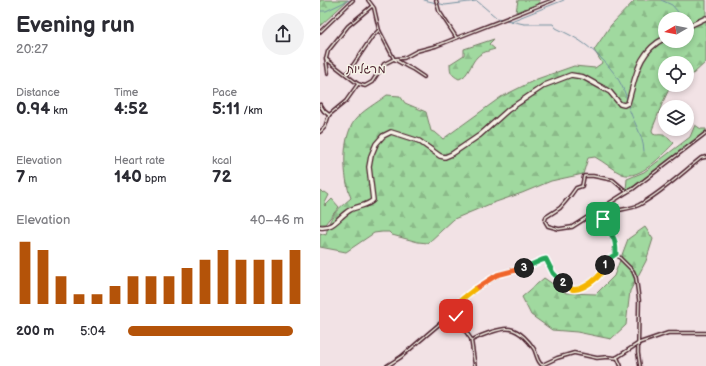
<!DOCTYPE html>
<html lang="en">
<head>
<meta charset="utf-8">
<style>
  :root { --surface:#fff; --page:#f2f2f3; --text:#2b2b33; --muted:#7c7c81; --accent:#b45309 }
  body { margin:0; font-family:"Balsamiq Sans","Playpen Sans Hebrew",sans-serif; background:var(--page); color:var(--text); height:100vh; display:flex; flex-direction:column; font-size:15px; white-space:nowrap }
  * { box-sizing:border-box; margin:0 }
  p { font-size:13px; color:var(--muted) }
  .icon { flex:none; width:22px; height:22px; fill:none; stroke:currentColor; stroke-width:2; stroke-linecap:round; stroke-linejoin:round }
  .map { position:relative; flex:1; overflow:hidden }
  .drawer { display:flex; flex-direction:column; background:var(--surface); width:320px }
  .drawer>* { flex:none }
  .needle { width:26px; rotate:261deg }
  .controls { position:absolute; left:338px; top:12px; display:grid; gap:8px }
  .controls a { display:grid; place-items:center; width:36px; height:36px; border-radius:50%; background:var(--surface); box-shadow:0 2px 6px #0003; font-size:20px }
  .pin { position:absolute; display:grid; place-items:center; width:34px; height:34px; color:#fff; margin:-17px; border-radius:8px; box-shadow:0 2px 6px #0006 }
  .km { position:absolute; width:20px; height:20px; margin:-10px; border-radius:50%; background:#222; color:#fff; font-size:11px; line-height:20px; text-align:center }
  .round { display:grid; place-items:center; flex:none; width:42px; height:42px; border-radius:21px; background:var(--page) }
  .overview { display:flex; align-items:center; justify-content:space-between; height:68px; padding:0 16px }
  h1 { font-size:22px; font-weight:600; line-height:30px }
  .figures { display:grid; grid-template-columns:repeat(3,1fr); gap:6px; height:68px; padding:4px 16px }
  .figures div { display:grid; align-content:center }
  .figures b { font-size:17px; font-weight:600 }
  .figures small { font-size:11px; font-weight:400 }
  .figures p { font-size:11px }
  .chart { height:112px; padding:8px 16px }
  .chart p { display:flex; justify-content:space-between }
  .chart svg { width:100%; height:72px; margin-top:4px; stroke:var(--accent); stroke-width:6 }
  ul { padding:0 16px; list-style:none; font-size:13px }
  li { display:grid; grid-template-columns:64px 48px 1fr; align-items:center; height:30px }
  li i { height:10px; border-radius:5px; background:var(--accent) }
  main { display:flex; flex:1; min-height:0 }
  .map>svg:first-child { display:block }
  .grass { fill:#a0d99f; stroke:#757c65 }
  .forest { fill:url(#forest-firs); stroke:#757c65; fill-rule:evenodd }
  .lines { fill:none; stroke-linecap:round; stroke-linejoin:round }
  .stream { stroke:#72909f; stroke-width:1 }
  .minor-casing { stroke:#4a1f2b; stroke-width:4.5 }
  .tertiary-casing { stroke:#4a1f2b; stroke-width:5 }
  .primary-casing { stroke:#4a1f2b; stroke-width:6 }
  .minor { stroke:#f7f3e8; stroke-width:1.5 }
  .tertiary { stroke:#f7f3e8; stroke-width:2 }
  .primary { stroke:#f7f3e8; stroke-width:3.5 }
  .split-1-casing { stroke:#fff; stroke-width:8 }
  .split-2-casing { stroke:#fff; stroke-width:8 }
  .split-3-casing { stroke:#fff; stroke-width:8 }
  .split-4-casing { stroke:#fff; stroke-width:8 }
  .split-5-casing { stroke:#fff; stroke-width:8 }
  .split-1 { stroke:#22a559; stroke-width:5 }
  .split-2 { stroke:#f5b400; stroke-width:5 }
  .split-3 { stroke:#22a559; stroke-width:5 }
  .split-4 { stroke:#f0652b; stroke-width:5 }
  .split-5 { stroke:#f5b400; stroke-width:5 }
  .labels { text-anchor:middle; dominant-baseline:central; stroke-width:3; stroke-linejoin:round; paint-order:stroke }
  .quarter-label { font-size:12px; fill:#4a1f2b; stroke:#f7f3e8 }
</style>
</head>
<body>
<main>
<section class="drawer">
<div class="overview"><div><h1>Evening run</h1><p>20:27</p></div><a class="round"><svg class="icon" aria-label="share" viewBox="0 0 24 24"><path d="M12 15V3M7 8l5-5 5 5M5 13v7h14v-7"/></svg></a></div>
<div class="figures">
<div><p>Distance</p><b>0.94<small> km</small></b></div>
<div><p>Time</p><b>4:52</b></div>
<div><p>Pace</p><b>5:11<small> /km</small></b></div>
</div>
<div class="figures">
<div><p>Elevation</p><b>7<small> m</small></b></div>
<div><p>Heart rate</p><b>140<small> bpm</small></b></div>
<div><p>kcal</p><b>72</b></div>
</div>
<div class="chart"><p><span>Elevation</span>40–46 m</p>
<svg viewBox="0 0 160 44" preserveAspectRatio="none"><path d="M5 44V6M15 44V11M25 44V27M35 44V38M45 44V38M55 44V33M65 44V27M75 44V27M85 44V27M95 44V22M105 44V17M115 44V11M125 44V17M135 44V17M145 44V17M155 44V11"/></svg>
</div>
<ul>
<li><b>200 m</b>5:04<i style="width:94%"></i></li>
</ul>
</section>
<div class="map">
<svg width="386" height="366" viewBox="0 0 386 366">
  <defs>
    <pattern id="forest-firs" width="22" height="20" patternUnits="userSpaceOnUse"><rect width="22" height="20" fill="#a0d99f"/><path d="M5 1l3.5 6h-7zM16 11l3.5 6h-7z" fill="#8bba89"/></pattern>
  </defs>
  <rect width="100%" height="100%" fill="#f2e2e5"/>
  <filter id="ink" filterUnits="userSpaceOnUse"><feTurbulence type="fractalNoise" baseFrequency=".025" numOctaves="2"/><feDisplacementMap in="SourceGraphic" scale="8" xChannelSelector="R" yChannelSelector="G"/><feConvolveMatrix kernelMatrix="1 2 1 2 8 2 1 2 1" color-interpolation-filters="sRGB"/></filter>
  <g filter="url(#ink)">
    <g class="grass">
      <polygon points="198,0 219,0 220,3 196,12"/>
      <polygon points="375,125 381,129 386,129 386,131 314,186 306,190 307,179 324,172 370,137"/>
      <polygon points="0,190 3,193 5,192 9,195 4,205 5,206 12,199 19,207 5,224 0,224"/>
    </g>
    <g class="forest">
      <polygon points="0,0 28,0 0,26"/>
      <path d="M315,0H386V62L372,75L370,76L367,71V63H345V85H351L342,104L332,130L333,134C337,136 338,134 343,135C347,135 351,140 354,143C343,154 320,181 302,174C293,170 284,162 275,157L268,158L263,174L231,181L202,193L170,204L134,219L108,243L98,242L72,235L69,232H62L54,233L26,252L0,247V233L6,235C10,214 16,211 31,198C23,178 21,138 35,120C43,110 57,103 67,95L80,96L85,103L106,112L111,131L116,133L123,139L181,97L217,79L254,66L275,68L282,63L274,50L291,25ZM345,19H367V41H345Z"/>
      <path d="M174,39L169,44L175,49C169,51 162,52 157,57C150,64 149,76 139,79C131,75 130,72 130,64L144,55V49Z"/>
      <polygon points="325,227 333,239 326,261 310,291 306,325 291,339 257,332 232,330 211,315 202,297 224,278 246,293 276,294 294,276 308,239"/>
    </g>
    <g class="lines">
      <g class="stream">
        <path d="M104,0L125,5L157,1L177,18L204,24H233L236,28C246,33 257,38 266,45C283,58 302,78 307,100"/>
        <polyline points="341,0 352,5 364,19"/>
        <polyline points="0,11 6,11 29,0"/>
        <polyline points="191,21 244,0"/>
        <path d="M308,105C312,121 323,133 324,151"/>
      </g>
      <defs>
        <g id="minor">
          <polyline points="48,0 54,8 59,30 74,59 88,67 92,69 104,77"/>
          <polyline points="116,0 119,11 136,37"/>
          <polyline points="0,32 33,0"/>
          <polyline points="6,59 38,84 45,86 52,82 64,64 74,59 84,58 97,51 116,46 233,0"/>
          <polyline points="8,73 6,59 8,51 28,26 52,6"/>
          <polyline points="27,74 52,37 59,30"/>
          <polyline points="0,132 5,127 9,115 26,101 38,84"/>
          <polygon points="264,176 273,176 293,180 307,192 252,227 239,229 228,226 225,221 226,217 240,208 251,195 256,188 262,186"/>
          <polyline points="307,192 313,189 386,133"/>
          <polyline points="296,254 313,271 316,278 319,300 318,353 320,366"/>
          <polyline points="131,310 151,339 155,366"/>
          <path d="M152,340C160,336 181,327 190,329C200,331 209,341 214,349C217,355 217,362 222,365L237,358L254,353L277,358L287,357L296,358L319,343L348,333H386"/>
          <polyline points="297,357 301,366"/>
          <path d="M67,366L81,357L110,332L123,321L139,301L156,289L180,274L205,267L225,259L233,273L248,288L253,290L265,286L280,275L284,270L286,261L295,253V242L284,223L283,219L286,214C296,209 308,210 319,205C341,193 361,174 381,158L386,157"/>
        </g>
        <polyline id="tertiary" points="0,105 4,111 9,115"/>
        <g id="primary">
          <polyline points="367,27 386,18"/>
          <path d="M0,227C14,229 19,216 30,210C37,206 48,206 53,200L49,167L51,156L56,144L63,136L71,132L99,141L120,156L125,157L132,154L160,135L188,110L225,85L251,75L263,77L283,88L290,92L300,104L304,105L308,103C316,77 317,52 345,38"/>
        </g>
      </defs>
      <use href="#minor" class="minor-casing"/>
      <use href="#tertiary" class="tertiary-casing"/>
      <use href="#primary" class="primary-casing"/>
      <use href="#minor" class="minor"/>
      <use href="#tertiary" class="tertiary"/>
      <use href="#primary" class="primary"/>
    </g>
  </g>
  <g class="lines" filter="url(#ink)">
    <defs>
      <path id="split-1" d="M283,219C284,227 289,231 293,237C296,242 296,248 296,254L287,260L285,265"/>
      <path id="split-2" d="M243,283C246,286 248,288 251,289C262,292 283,276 285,265"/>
      <polyline id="split-3" points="204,268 222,260 226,259 233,273 243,283"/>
      <polyline id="split-4" points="155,289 177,275 204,268"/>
      <path id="split-5" d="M136,316L131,310C138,301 146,296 155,289"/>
    </defs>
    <use href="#split-1" class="split-1-casing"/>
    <use href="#split-2" class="split-2-casing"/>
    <use href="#split-3" class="split-3-casing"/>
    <use href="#split-4" class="split-4-casing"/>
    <use href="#split-5" class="split-5-casing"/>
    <use href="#split-1" class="split-1"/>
    <use href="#split-2" class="split-2"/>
    <use href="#split-3" class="split-3"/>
    <use href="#split-4" class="split-4"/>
    <use href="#split-5" class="split-5"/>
  </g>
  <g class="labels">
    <g class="quarter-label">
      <text x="46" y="69">מרגליות</text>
    </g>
  </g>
</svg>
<div class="controls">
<a><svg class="needle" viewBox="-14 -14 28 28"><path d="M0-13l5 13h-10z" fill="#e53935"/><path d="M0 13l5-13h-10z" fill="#7c7c81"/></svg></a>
<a><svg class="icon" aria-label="locate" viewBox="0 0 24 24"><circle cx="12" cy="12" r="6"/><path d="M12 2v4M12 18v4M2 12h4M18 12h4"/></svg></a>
<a><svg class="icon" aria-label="layers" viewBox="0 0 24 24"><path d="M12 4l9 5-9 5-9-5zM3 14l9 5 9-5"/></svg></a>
</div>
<div class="pin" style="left:283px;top:219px;background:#1e9e55"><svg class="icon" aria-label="arrive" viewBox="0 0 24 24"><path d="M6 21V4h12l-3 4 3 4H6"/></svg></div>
<div class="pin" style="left:136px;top:316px;background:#d93025"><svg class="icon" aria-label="check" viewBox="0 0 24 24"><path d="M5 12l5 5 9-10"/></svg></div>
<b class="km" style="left:285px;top:265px">1</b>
<b class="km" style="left:243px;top:283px">2</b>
<b class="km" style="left:204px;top:268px">3</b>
</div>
</main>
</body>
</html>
